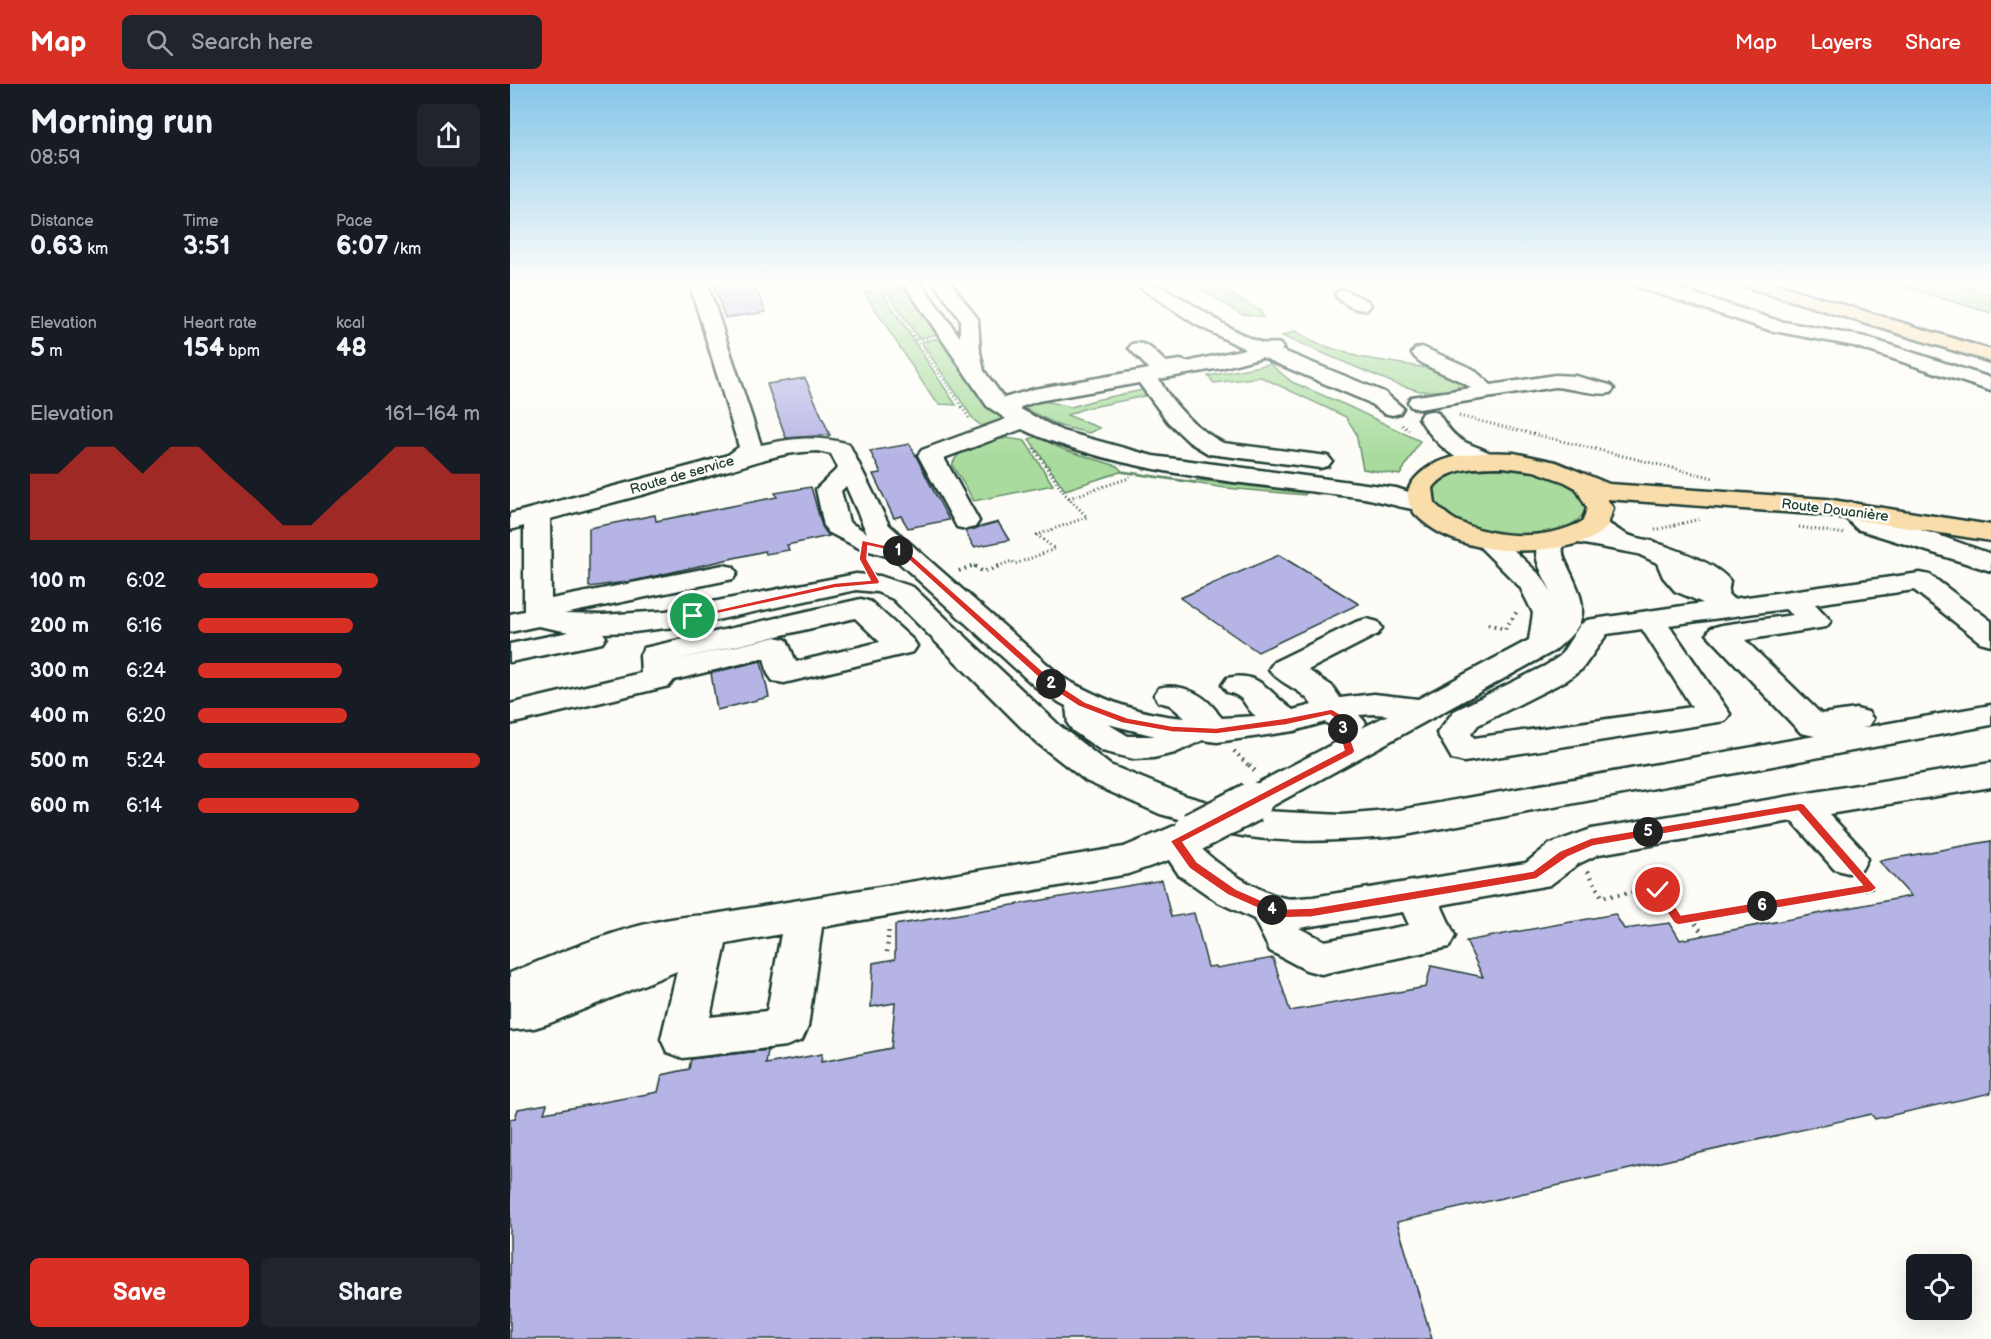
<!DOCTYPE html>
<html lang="en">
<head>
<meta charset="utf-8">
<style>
  :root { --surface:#171b24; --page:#20242c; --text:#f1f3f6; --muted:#9ea1a6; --accent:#d93025 }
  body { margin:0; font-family:"Balsamiq Sans",sans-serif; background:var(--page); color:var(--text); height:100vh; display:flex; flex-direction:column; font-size:22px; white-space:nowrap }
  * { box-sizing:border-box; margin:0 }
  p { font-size:20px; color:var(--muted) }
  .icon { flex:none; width:33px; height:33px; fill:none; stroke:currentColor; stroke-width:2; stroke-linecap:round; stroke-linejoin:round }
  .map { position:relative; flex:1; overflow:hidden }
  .side { display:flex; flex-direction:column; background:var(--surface); width:510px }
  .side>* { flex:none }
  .controls { position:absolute; left:1396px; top:1170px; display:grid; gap:12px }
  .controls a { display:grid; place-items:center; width:66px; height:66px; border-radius:9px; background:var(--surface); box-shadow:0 6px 24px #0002; font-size:30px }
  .pin { position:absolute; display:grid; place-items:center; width:51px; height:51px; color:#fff; margin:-26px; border:3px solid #fff; border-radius:50%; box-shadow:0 2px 6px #0007 }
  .km { position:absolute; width:30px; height:30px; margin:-15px; border-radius:50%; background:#222; color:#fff; font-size:16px; line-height:30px; text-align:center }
  .round { display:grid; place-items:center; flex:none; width:63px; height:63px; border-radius:9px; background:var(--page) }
  .overview { display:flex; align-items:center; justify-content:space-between; height:102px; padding:0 30px }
  h1 { font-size:33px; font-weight:600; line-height:45px }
  .stats { display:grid; grid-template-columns:repeat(3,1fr); gap:9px; height:102px; padding:6px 30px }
  .stats div { display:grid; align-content:center }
  .stats b { font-size:26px; font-weight:600 }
  .stats small { font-size:16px; font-weight:400 }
  .stats p { font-size:16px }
  .chart { height:168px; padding:12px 30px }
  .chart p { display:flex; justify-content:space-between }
  .chart svg { width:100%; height:108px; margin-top:6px; fill:var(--accent); opacity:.7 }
  .action { display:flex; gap:12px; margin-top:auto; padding:12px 30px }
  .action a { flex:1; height:69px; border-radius:9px; background:var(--accent); color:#fff; font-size:24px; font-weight:600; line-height:69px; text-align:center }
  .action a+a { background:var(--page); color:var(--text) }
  ul { padding:0 30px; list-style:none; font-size:20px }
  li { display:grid; grid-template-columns:96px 72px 1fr; align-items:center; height:45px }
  li i { height:15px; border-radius:8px; background:var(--accent) }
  header { display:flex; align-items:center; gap:36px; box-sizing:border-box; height:84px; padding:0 30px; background:var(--accent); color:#fff }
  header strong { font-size:28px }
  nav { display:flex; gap:33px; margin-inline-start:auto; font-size:21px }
  .search { width:420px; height:54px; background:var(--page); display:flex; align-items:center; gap:15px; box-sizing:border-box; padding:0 21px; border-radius:9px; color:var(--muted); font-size:22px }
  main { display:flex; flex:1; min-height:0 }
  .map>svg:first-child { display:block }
  .green { fill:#a8db9d; stroke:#648c68; stroke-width:1.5 }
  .building { fill:#b6b4e5; stroke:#1f3d34; stroke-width:1.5 }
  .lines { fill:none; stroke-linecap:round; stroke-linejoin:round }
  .minor-casing { stroke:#1f3d34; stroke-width:5 }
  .major-casing { stroke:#1f3d34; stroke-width:5 }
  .highway-casing { stroke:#1f3d34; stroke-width:5 }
  .path-far3 { stroke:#1f3d34; stroke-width:2; stroke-dasharray:1 3; stroke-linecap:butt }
  .path-far2 { stroke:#1f3d34; stroke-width:3; stroke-dasharray:1 3; stroke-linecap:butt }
  .path-far1 { stroke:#1f3d34; stroke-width:4; stroke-dasharray:1.5 4.5; stroke-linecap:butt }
  .path { stroke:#1f3d34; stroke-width:4.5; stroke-dasharray:1.5 5; stroke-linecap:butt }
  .minor { fill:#fdfcf7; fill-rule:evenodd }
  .major { fill:#f9deab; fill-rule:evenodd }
  .highway { fill:#f9deab; fill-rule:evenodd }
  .minor-bridge-casing { stroke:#1f3d34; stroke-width:44; stroke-linecap:butt }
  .minor-bridge { stroke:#fdfcf7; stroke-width:39 }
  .route { fill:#d93025; stroke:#fff; stroke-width:1.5 }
  .labels { text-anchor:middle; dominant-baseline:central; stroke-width:5; stroke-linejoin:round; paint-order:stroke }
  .far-street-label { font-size:14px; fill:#1f3d34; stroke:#fdfcf7 }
</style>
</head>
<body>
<header>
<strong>Map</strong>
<div class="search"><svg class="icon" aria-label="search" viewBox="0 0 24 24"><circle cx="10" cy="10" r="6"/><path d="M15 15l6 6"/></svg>Search here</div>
<nav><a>Map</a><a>Layers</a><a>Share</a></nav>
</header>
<main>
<section class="side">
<div class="overview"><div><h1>Morning run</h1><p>08:59</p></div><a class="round"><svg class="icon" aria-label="share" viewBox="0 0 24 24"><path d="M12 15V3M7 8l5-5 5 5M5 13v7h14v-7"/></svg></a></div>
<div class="stats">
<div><p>Distance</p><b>0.63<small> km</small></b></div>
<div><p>Time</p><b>3:51</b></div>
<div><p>Pace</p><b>6:07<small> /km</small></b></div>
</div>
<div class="stats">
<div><p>Elevation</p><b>5<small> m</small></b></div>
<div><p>Heart rate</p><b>154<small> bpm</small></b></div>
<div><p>kcal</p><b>48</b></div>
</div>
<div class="chart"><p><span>Elevation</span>161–164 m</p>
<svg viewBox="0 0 160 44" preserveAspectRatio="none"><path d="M0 44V17L10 17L20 6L30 6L40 17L50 6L60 6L70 17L80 27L90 38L100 38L110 27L120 17L130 6L140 6L150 17L160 17V44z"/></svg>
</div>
<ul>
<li><b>100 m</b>6:02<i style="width:64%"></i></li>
<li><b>200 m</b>6:16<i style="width:55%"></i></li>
<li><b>300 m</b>6:24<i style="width:51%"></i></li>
<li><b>400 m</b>6:20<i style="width:53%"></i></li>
<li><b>500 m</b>5:24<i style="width:100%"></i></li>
<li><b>600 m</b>6:14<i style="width:57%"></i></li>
</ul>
<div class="action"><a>Save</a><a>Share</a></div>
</section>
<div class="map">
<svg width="1481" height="1255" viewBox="0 0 1481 1255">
  <rect width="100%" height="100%" fill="#fdfcf7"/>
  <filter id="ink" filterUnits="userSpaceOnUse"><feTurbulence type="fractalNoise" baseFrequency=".0167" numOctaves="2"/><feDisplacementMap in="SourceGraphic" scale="12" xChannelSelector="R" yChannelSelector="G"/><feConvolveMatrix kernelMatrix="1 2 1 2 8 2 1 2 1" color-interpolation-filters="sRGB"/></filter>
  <g filter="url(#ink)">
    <g class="green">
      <polygon points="679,198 699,198 751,227 753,233 731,230"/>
      <polygon points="1376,198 1439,198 1481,210 1481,229"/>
      <polygon points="393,203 430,250 408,254 376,205"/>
      <polygon points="370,206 446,321 429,320 422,313 354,208"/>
      <polygon points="785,247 806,259 849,273 917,284 956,300 936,307 910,307 886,300 772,252"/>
      <polygon points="433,253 493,332 493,336 478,347 464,336 411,258"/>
      <polygon points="760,280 782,298 840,323 910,357 890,391 853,385 846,349 836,333 751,293 704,299 698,292"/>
      <polygon points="636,298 644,310 573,325 557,331 590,344 579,349 550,342 512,323 516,319 530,316 561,323 585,316 633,306 628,299"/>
      <polygon points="527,352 552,365 607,382 612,387 685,398 687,396 796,409 795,411 716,404 610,388 555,406 519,355"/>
      <path d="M497,354L515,357L543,401L464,417L442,381C450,359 476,358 497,354Z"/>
      <path d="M979,381C1004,383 1027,385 1051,395C1096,414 1074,443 1036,450C1007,455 973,451 946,437C937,433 926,425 924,416C917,388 961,383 979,381Z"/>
    </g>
    <g class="building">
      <polygon points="203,198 243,198 256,228 215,234"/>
      <polygon points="295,294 320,351 276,354 257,300"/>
      <polygon points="400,360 425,410 439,436 398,444 391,432 384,434 363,390 371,389 360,367"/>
      <polygon points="301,403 312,442 319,452 277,461 279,466 256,470 255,467 123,497 79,503 79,444 145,431 146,437 267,413 265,409"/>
      <polygon points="488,438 499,456 464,463 455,447"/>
      <polygon points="769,471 849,520 748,568 670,514"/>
      <polygon points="251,577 259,613 207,626 201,589"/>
      <polygon points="1481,757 1481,1009 1365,1035 1361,1030 887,1138 922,1255 0,1255 0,1035 5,1034 8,1025 37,1020 34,1029 148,1008 152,991 179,985 181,975 258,966 256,980 312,970 311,978 381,964 385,919 361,923 363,879 385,875 385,841 652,796 661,833 684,829 698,883 706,882 707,884 763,874 780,927 916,903 921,882 973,893 956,857 1105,830 1114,845 1160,839 1170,856 1401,812 1369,777"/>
    </g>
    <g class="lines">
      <defs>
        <g id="minor">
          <path d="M179,198H197L251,361C282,354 309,351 339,360L379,441L553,594C593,616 630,631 675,634L660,621L649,618L644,611L649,604C668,599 690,608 703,623C707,627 708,631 712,634L746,632C732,622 738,613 717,608L712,601L717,594C751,586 759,610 783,626L802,621C793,605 770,601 759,585L764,578L846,538L857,535L868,538L872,544L868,550L798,586L822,602L830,614L864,610L908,615L1019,556L1023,529L1010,503L969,462L965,456L969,450L978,448L987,450L1032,493L1042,509C1034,492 1018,470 1031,452L1040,450L1049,452C1055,460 1051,466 1054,474C1062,494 1079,518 1069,540C1064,550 1052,560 1044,567L753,727L832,731L890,726L1305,652L1291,649L1197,550L1201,544L1212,541L1283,531L1275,525L1159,541L1220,630L1215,637L954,678L942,675L927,649L944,627L1035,582L1050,572L1070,541L1077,536L1193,519L1165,507L1153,493L1147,479L1128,470L1058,457L1054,451L1058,445L1073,444L1071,441L1075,435C1093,431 1101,443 1116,450C1126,455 1138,455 1147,459C1168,466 1208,480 1220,497L1218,510L1223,515L1410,489L1420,491L1481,537V561L1470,558L1404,506L1305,520L1321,537L1316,543L1235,556L1311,630L1346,625L1358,628L1363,635L1358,642L1352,644L1481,621V641L890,752C828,757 761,762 701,745L703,748L697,757L689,761C702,779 753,811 775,814C784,816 794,813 803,813L1016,779L1040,760L1081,745L1481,679V703L1319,730L1352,765L1357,775L1352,785L1338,789L1324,785L1282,737L1089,770L1068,780L1040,801L931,821L945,852L939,863L811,890L796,886L760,867L744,835L708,818L669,791L659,776L618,790L312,843L298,943L292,956L276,962L173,974L157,968L151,955L167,887L40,939L24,944L0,946V889C65,863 128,834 198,831L614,763L676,737L650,730L576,697L526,658L383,515L367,508L346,506L188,540L124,548L93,549L96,553L92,559L0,578V560L59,548L28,542L0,548V530L14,527V442L0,446V430L192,379L218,371L229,363ZM308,367L321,370L328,384L306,405L314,442L318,448L349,464L384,474L531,608L556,622L558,640L563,647L592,667L624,675L643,674L665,669L693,656L707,658L743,653L784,647L815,638C825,645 834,651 846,648L729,709L724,718L728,725L714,723L676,712L600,681L550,642L403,503L370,492L346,490L156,527L92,531L54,530L223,495L227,489L223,483L213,481L41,515L40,435C96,420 153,406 209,389C245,379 269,368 308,367ZM336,402L355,445L357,449L339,438L331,407ZM1132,545L1182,623L964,654L961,650L968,641L1057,596L1072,585L1097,550ZM864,630L878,631L852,644L856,639L849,631ZM598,640L645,652H618ZM893,828L899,841L815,857L789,844ZM271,850L257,927L200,933L216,860Z"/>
          <path d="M393,198H410L450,253V235L423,198H440L468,235L470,268L474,287L494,314L524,305L639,285L619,264L622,260C637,256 645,269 656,278L670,276L677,278L735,265L685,240L622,198C629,198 638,197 645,200C682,216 713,245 752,259C758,261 764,258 770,260L773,264L771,266L874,308L893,324L890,329L882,331L874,329L858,318L752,273L711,284L649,295C662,321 687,345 713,359L818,372L822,377L818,382L810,384L699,370L679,358L658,338L629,299L528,317L511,323L510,325L552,347L643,372L886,404L920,415L924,420L920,425C905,429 872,417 854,414C765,402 676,396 589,372C562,364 537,357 512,345L434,374L469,437L465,443L456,445L447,443L408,371L412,366L496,335L477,322Z"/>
          <polygon points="1123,198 1149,198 1269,237 1355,253 1481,294 1481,307 1344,262 1259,246 1125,202"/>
          <path d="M834,206L858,217L861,221L858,225C847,228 832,220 825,211L828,207Z"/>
          <path d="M912,263L963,285L981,301L1045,291L1065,292L1100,301L1104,305L1100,309C1088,312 1061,304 1045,303L909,325L901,323L898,318L901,313L961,304C946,291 909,284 902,269L905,265Z"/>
          <path d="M920,327L928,329C935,339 940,349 950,355C961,363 980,365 988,376L984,381C954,389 923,358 909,334L912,329Z"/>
          <polygon points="1340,418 1349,421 1365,433 1428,451 1481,470 1481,487 1347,445 1327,426 1331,421"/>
          <path d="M351,515L361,518L403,556L407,562L403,568L274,599L263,597L258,590L254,574L164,596L159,602L0,640V620L131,589L130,571L134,564ZM345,534L370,558L286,578L277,556L266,553L161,577Z"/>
        </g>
        <path id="major" d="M1004,369L1046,378L1099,400L1316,415L1481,441V457L1316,431L1097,415L1103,424C1101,431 1099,440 1095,445C1085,455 1070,459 1057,462C1010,471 943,469 906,431C899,423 895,411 900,402C919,369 970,367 1004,369ZM993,383L1024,387L1055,398L1066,404L1077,424L1073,437C1037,457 985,455 947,437C939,433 932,426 925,420L923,404C938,383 970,383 993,383Z"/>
        <polygon id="highway" points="1232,198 1259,198 1481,266 1481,278 1234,202"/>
      </defs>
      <use href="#minor" class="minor-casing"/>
      <use href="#major" class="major-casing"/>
      <use href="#highway" class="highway-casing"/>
      <g class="path-far3">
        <polyline points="367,198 406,256 417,254"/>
        <polyline points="1380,198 1481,229"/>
        <polyline points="406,256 453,324"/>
      </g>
      <g class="path-far2">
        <polyline points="452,323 460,335"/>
        <polyline points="949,332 1204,394"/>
        <polyline points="892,341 899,346"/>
        <polyline points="559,414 622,393"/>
        <polyline points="1289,443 1335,450"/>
        <polyline points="1145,446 1190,435"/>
        <polyline points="460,482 466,482"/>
        <polyline points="488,482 502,477 505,480 545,465 527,451 577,433 554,409 522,362"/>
      </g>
      <g class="path-far1">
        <polyline points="449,487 464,481 473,488 492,481"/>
        <polyline points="978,540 995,545 1008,526"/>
        <polyline points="724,667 740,683"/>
      </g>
      <g class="path">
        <polyline points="739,681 745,687"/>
        <polyline points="1078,787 1092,813 1148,805 1168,836 1361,804 1354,796"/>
        <polyline points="1182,834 1194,852"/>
        <polyline points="377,868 379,842"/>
      </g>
      <use href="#minor" class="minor"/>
      <use href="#major" class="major"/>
      <use href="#highway" class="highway"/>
      <defs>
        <polyline id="minor-bridge" points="684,748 742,718"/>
      </defs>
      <use href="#minor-bridge" class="minor-bridge-casing"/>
      <use href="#minor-bridge" class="minor-bridge"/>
    </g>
  </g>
  <linearGradient id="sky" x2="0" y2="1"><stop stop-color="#84c5e8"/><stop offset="0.53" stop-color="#fefefb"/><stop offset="1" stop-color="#fefefb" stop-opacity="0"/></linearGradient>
  <rect width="1481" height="374" fill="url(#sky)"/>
  <polygon class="route" points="352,456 396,466 546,599 575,618 618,634 662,642 706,644 776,634 822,625 845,639 845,643 838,647 845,667 843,670 673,758 687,778 726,805 771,825 802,824 1023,787 1050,767 1081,754 1291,719 1294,720 1367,804 1361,808 1168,841 1164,839 1142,806 1144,802 1152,802 1171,831 1352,801 1288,727 1083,762 1058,773 1026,795 802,833 770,834 718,811 679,784 660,757 834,666 828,645 835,641 820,631 776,641 706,650 662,648 612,639 568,622 539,603 391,469 358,462 357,475 370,498 368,500 325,504 183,535 179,532 325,499 360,496 349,475"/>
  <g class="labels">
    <g class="far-street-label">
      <text transform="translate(172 391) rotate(-16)">Route de service</text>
      <text transform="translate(1325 426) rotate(7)">Route Douanière</text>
    </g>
  </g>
</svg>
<div class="controls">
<a><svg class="icon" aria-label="locate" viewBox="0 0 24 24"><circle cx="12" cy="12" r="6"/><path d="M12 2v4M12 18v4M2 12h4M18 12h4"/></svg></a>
</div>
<div class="pin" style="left:183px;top:532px;background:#1e9e55"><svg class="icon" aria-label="arrive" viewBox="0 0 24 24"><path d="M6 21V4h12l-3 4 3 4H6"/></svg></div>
<div class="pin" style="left:1148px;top:806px;background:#d93025"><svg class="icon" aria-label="check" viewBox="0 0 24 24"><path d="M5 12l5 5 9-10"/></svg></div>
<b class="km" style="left:388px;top:467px">1</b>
<b class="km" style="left:541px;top:600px">2</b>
<b class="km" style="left:833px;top:645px">3</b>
<b class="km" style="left:762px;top:826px">4</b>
<b class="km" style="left:1138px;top:748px">5</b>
<b class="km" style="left:1252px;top:822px">6</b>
</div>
</main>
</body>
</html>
